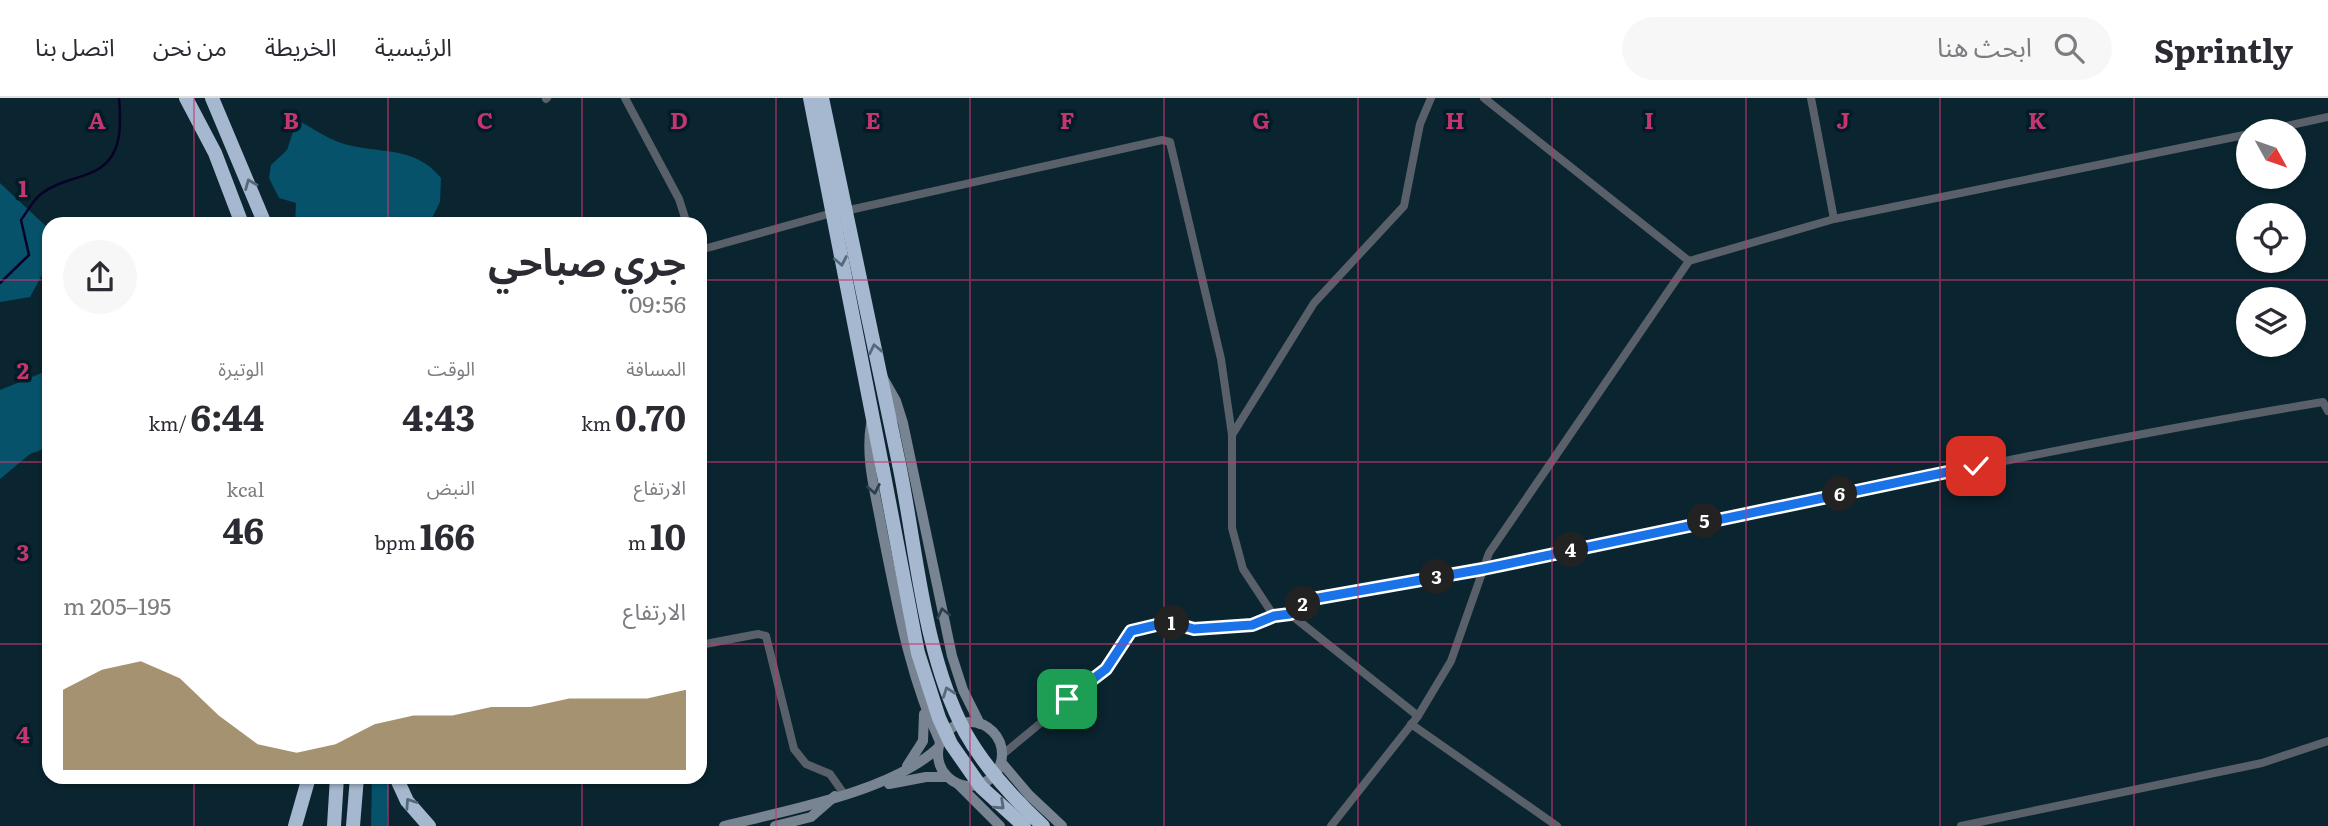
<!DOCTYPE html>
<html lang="ar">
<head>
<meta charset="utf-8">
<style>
  :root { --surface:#fff; --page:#f7f7f7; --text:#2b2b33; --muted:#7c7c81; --line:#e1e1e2; --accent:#7f6534 }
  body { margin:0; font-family:Literata,"Noto Sans Arabic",serif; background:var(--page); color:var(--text); direction:rtl; height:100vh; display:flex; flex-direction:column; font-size:26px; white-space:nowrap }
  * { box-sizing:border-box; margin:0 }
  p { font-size:23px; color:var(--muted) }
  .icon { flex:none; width:38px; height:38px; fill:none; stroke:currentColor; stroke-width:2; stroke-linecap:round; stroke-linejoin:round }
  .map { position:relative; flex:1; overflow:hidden; direction:ltr }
  .drawer { position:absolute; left:42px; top:119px; width:665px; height:567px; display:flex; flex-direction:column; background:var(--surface); border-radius:21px; box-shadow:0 2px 5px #0004; direction:rtl }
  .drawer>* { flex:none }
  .needle { width:46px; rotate:130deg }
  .controls { position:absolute; left:2236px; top:21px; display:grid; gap:14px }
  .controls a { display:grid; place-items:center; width:70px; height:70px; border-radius:50%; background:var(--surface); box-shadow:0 2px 5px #0004; font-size:35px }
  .pin { position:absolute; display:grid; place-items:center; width:60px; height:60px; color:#fff; margin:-30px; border-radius:14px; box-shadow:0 4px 10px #0006 }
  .km { position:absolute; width:35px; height:35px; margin:-18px; border-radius:50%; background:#222; color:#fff; font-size:19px; line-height:35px; text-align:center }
  .round { display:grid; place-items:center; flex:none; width:74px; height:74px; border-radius:37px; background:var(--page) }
  .head { display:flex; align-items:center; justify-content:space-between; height:119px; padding:0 21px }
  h1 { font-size:38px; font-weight:700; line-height:52px }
  .figures { display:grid; grid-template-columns:repeat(3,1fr); gap:10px; height:119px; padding:7px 21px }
  .figures div { display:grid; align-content:center }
  .figures b { font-size:35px; font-weight:700 }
  .figures small { font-size:19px; font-weight:400 }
  .figures p { font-size:19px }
  .chart { height:196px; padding:14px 21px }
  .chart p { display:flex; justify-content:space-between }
  .chart svg { width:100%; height:126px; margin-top:7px; fill:var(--accent); opacity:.7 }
  header { display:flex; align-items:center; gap:42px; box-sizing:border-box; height:98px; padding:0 35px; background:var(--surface); border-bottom:2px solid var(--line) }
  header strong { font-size:33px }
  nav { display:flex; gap:38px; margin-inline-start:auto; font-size:24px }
  .search { width:490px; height:63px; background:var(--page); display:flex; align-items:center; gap:18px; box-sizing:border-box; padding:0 24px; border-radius:38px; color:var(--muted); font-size:26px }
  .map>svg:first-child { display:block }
  .forest { fill:#05526a }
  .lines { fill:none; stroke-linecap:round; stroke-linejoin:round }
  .stream { stroke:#090228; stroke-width:2.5 }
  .street { stroke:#596069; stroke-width:8 }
  .secondary { stroke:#788492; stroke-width:10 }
  .highway { stroke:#a6b8cf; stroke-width:14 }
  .highway-bridge { stroke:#a6b8cf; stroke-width:14 }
  .oneway { stroke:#546a7a }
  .oneway2 { stroke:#2b404c }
  .route-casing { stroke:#fff; stroke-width:14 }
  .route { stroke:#1a73e8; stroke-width:9 }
  .grid { fill:none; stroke:#c43670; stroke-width:2; stroke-opacity:0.55 }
  .grid-label { font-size:23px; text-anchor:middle; font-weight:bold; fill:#c43670; stroke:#011c26; stroke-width:7; stroke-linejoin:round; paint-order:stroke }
</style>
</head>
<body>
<header>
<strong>Sprintly</strong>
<div class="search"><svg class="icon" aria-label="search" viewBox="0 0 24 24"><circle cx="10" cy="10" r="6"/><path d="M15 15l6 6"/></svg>ابحث هنا</div>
<nav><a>الرئيسية</a><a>الخريطة</a><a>من نحن</a><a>اتصل بنا</a></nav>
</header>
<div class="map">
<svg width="2328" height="728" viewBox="0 0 2328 728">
  <rect width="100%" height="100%" fill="#0a2530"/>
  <g class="forest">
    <path d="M297,22C311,29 326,40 341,45C378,57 414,46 441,80L440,104L429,126H295L296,105L279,100L269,80L271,67L287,52Z"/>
    <polygon points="0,85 49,131 49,164 30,199 0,204"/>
    <polygon points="49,272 49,349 30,356 0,381 0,292"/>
    <polygon points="372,679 385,679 389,686 387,728 371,728"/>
  </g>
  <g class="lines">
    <path class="stream" d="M0,185L29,157L21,122C27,114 33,102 41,96C60,81 84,81 100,70C123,55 121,23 119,0"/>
    <g class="street">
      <polyline points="625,0 679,101 687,126"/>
      <polyline points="1484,0 1689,163"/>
      <polyline points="1811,0 1834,121"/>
      <polyline points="546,1 547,0"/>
      <polyline points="2263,33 2328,19"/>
      <polyline points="845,113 1162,42 1170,44 1221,261 1232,337 1232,430 1243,471 1274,518"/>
      <polyline points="700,152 832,115"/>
      <polyline points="1232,337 1314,205 1404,108 1420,26 1431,0"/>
      <polyline points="1290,516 1418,618"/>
      <polyline points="700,547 758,536 766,538 794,651 806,666 830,676 844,696"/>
      <polyline points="1411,626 1557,728"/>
      <path d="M1002,657L1106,571L1131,533L1169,524L1194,531L1252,527L1274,518L1290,516L1307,502C1647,443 1983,360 2323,304L2328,313"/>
      <polyline points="1331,728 1418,618 1451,563 1489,455 1689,163 1834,121 2249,36"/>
      <polyline points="1961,728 2262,665 2328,643"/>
    </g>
    <g class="secondary">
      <polyline points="883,280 896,303 903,325 952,558 963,592 980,626"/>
      <path d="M871,326C865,361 876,397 882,432C897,505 909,577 940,644"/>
      <circle cx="970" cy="656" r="32"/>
      <polyline points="1001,664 1029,697 1062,728"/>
      <polyline points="907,668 923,643 924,616"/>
      <polyline points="889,686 926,679 947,679"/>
      <polyline points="958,686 1000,728"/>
      <path d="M724,728C788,712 890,694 938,650"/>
      <polyline points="775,728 811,719 835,698"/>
    </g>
    <g class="highway">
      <polyline points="186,0 215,55 242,126"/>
      <polyline points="212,0 265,126"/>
      <polyline points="810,0 883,372"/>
      <polyline points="822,0 899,366"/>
      <polyline points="396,679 407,703 429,728"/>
      <polyline points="295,728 309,679"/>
      <polyline points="334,728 337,679"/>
      <polyline points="353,728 357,679"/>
    </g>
    <g class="highway-bridge">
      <path d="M899,366C917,453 923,555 965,634C985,670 1013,700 1043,728"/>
      <polyline points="883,372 918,555 939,620 951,646 981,689 1024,728"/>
    </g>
  </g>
  <defs><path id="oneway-chevron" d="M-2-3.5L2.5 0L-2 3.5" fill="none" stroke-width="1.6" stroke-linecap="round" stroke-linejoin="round" transform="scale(1.75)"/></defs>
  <g class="oneway">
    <use href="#oneway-chevron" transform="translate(250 86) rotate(-112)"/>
    <use href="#oneway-chevron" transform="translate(841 163) rotate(79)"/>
    <use href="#oneway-chevron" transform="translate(875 251) rotate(-102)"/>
    <use href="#oneway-chevron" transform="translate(948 594) rotate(-110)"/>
    <use href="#oneway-chevron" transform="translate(410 705) rotate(-124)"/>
    <use href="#oneway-chevron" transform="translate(1000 707) rotate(43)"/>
  </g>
  <g class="oneway2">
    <use href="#oneway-chevron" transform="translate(874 391) rotate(79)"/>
    <use href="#oneway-chevron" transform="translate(943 515) rotate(-103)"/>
  </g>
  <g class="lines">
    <defs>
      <polyline id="route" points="1067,601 1106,571 1131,533 1169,524 1194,531 1252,527 1274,518 1290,516 1307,502 1483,471 1976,368"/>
    </defs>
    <use href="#route" class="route-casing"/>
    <use href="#route" class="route"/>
  </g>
  <path class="grid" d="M194,0V126M388,0V126M582,0V126M776,0V728M970,0V728M1164,0V728M1358,0V728M1552,0V728M1746,0V728M1940,0V728M2134,0V728M0,182H49M700,182H2328M0,364H49M700,364H2328M0,546H49M700,546H2328M194,679V728M388,679V728M582,679V728"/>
  <g class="grid-label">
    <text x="97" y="31">A</text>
    <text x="291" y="31">B</text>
    <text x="485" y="31">C</text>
    <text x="679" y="31">D</text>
    <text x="873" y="31">E</text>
    <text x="1067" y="31">F</text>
    <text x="1261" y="31">G</text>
    <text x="1455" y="31">H</text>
    <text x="1649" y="31">I</text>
    <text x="1843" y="31">J</text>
    <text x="2037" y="31">K</text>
    <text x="23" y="99">1</text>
    <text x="23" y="281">2</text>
    <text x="23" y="463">3</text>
    <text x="23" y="645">4</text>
  </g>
</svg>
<div class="controls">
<a><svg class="needle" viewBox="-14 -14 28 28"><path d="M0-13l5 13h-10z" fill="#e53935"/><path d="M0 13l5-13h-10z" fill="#7c7c81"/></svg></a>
<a><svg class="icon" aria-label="locate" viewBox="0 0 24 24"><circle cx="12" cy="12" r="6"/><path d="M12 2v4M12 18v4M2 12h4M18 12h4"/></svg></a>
<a><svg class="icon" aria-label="layers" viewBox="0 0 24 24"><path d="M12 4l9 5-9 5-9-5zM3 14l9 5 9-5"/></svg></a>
</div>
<div class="pin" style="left:1067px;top:601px;background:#1e9e55"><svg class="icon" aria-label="arrive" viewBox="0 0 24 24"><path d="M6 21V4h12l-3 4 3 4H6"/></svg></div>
<div class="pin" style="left:1976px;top:368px;background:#d93025"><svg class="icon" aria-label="check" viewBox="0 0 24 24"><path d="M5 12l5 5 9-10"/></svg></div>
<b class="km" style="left:1172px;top:525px">1</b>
<b class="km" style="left:1303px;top:506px">2</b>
<b class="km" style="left:1437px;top:479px">3</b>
<b class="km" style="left:1571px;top:452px">4</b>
<b class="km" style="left:1705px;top:423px">5</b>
<b class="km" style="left:1840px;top:396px">6</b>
<section class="drawer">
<div class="head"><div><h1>جري صباحي</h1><p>09:56</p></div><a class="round"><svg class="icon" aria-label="share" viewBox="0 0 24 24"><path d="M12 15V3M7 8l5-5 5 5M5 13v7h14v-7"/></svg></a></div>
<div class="figures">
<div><p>المسافة</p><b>0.70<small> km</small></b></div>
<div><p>الوقت</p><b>4:43</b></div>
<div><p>الوتيرة</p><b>6:44<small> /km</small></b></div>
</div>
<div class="figures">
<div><p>الارتفاع</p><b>10<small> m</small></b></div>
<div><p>النبض</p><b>166<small> bpm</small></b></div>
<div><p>kcal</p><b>46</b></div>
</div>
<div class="chart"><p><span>الارتفاع</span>195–205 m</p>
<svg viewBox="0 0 160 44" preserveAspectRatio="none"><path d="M0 44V16L10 9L20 6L30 12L40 25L50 35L60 38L70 35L80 28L90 25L100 25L110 22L120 22L130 19L140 19L150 19L160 16V44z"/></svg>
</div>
</section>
</div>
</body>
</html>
